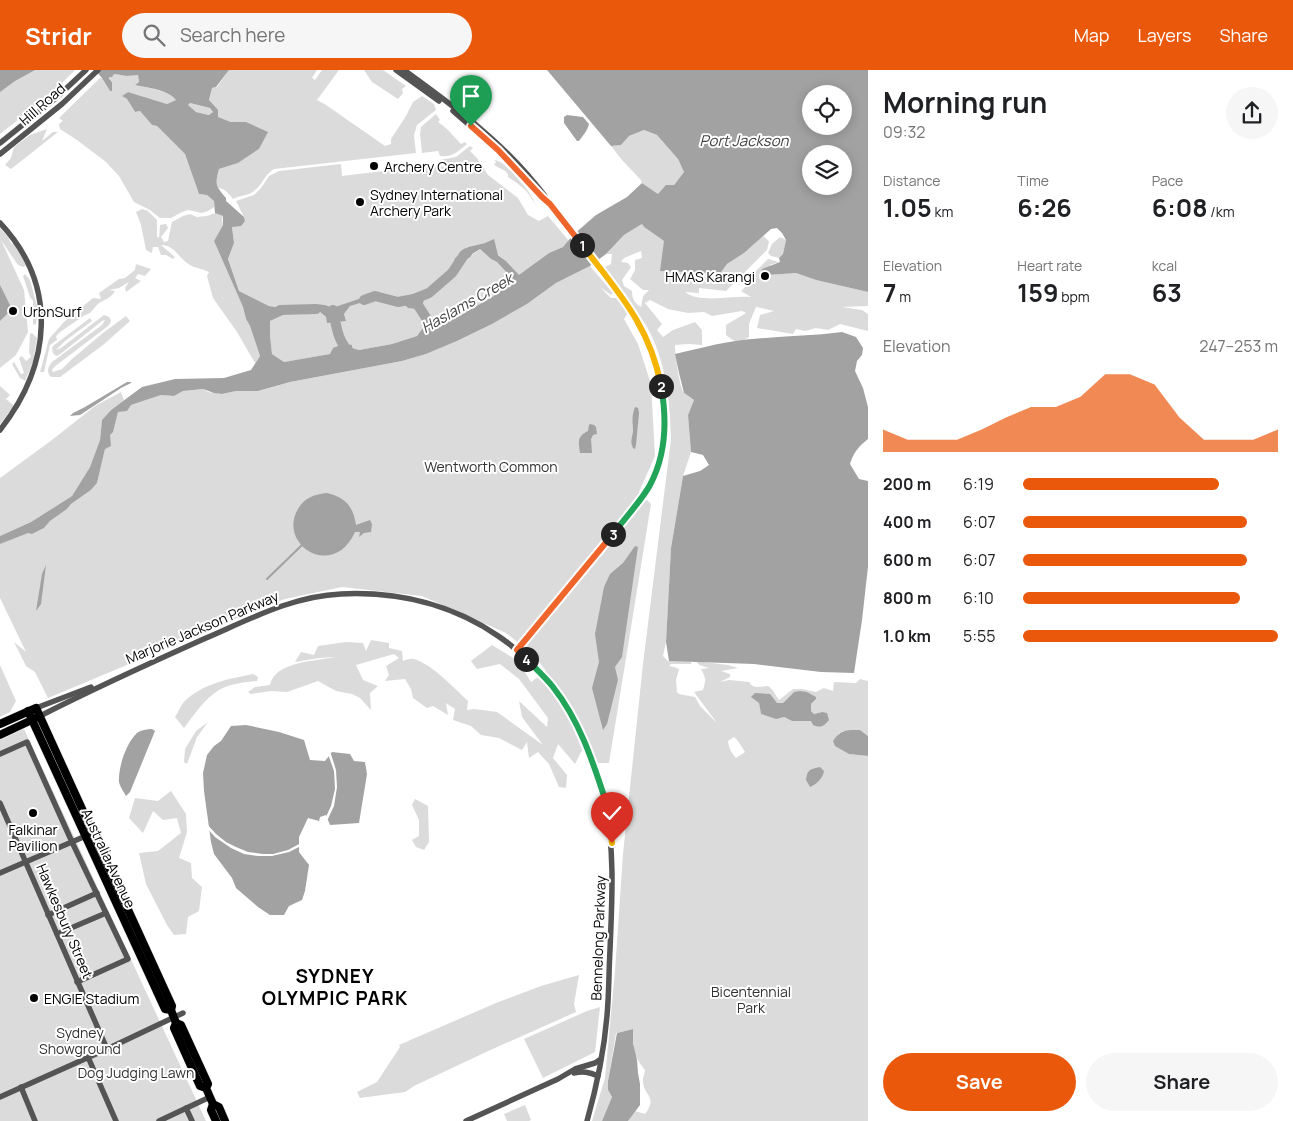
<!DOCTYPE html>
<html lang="en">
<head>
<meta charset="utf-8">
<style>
  :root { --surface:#fff; --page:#f6f6f6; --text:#202124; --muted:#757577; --accent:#ea580c }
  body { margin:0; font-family:Manrope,sans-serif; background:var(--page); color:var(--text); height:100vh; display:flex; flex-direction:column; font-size:19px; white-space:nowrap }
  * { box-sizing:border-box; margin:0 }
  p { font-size:16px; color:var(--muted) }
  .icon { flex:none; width:28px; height:28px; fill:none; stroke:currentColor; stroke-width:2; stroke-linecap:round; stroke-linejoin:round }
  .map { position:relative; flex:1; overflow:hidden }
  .drawer { display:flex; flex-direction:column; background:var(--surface); width:425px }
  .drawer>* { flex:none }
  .tools { position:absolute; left:802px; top:15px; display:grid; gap:10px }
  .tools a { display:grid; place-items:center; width:50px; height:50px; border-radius:50%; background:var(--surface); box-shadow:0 2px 12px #0003; font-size:25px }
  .pin { position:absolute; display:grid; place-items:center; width:42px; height:42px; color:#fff; margin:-51px -21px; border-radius:50% 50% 50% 0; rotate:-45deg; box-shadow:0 0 5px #0007 }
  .pin .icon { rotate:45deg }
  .km { position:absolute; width:25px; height:25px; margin:-12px; border-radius:50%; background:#222; color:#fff; font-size:14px; line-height:25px; text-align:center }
  .round { display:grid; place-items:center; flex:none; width:52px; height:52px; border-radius:26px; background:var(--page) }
  .overview { display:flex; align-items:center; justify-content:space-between; height:85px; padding:0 15px }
  h1 { font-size:28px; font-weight:700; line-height:38px }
  .metrics { display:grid; grid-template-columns:repeat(3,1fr); gap:8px; height:85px; padding:5px 15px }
  .metrics div { display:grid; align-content:center }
  .metrics b { font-size:25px; font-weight:700 }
  .metrics small { font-size:14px; font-weight:400 }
  .metrics p { font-size:14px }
  .chart { height:140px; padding:10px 15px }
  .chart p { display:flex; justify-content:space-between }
  .chart svg { width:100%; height:90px; margin-top:5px; fill:var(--accent); opacity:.7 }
  .primary-button { display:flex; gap:10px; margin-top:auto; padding:10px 15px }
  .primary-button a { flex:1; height:58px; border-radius:30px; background:var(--accent); color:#fff; font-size:20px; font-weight:700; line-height:58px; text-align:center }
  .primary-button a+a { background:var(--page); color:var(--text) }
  ul { padding:0 15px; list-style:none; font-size:16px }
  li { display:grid; grid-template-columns:80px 60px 1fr; align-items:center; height:38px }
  li i { height:12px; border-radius:6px; background:var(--accent) }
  header { display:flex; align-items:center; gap:30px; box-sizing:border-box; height:70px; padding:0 25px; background:var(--accent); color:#fff }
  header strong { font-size:24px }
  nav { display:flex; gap:28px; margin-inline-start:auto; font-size:18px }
  .search { width:350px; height:45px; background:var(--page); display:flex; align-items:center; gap:12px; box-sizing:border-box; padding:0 18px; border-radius:28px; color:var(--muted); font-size:19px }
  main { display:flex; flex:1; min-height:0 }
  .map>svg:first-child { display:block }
  .green { fill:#dbdbdb; fill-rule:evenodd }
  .water { fill:#a2a2a2; fill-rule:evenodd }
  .pier { fill:#fff }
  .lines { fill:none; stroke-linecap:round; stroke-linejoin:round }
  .stream { stroke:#a2a2a2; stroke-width:2 }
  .river { stroke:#a2a2a2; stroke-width:10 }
  .major-casing { stroke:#dbdbdb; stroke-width:9 }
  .minor { stroke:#545454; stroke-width:5.5 }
  .major { stroke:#000; stroke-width:8 }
  .split-1-casing { stroke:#fff; stroke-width:10 }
  .split-2-casing { stroke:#fff; stroke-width:10 }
  .split-3-casing { stroke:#fff; stroke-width:10 }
  .split-4-casing { stroke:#fff; stroke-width:10 }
  .split-5-casing { stroke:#fff; stroke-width:10 }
  .split-6-casing { stroke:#fff; stroke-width:10 }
  .split-1 { stroke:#f0652b; stroke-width:6 }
  .split-2 { stroke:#f5b400; stroke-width:6 }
  .split-3 { stroke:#22a559; stroke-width:6 }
  .split-4 { stroke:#f0652b; stroke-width:6 }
  .split-5 { stroke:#22a559; stroke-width:6 }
  .split-6 { stroke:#f5b400; stroke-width:6 }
  .poi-dot { fill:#000; stroke:#fff; stroke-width:2 }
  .labels { text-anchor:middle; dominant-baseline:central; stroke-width:4; stroke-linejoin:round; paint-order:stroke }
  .street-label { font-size:14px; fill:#000; stroke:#fff }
  .poi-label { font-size:14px; fill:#000; stroke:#fff; text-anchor:start }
  .park-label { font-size:14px; fill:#323232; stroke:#fff }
  .water-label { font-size:15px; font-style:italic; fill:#434343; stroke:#fff }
  .district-label { font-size:19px; font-weight:bold; letter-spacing:1px; fill:#000; stroke:#fff }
</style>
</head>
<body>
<header>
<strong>Stridr</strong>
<div class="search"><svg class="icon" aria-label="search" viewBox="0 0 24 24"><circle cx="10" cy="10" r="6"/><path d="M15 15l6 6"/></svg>Search here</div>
<nav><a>Map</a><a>Layers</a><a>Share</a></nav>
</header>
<main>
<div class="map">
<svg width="868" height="1051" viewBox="0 0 868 1051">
  <rect width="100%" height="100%" fill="#fff"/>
  <g class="green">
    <polygon points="0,0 75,0 52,23 0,64"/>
    <path d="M229,0H317L312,8L315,10L322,0H339L317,30L326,35L385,76L391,74V69L406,46L413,32L422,26L434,34L436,40L417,55L414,65L416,83L274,99C264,105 263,114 255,120C249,126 240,125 233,129C228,123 226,119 218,118L216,112L219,99L238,93L259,79L264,68L246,52H231L218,47L209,30L212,18L217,17Z"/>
    <polygon points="364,0 383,0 406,16 402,19 403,23 398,29 372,12"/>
    <path d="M114,4L127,6L138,5L139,12L135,15C148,18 167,20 176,30L167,34L128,22L122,26L127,29L135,42L140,41L152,55L157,56L185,84L199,124L207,125L214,131V137L208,141L202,143L188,140L182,142L171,148H160L150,140L134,132L119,106L106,92L77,70L60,59L59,54L63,51L59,48L100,8H102L110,21H112V12L108,9V6Z"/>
    <polygon points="190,33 210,38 213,42 210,45 196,42 188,35"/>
    <path d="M436,44L440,50L438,52L446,58L461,74L465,72L467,74C459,81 451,88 440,86L438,81L422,83L420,64L421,57Z"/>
    <polygon points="47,59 42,71 53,62 58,62 11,99 5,95 11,88 14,77 30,65"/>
    <polygon points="644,60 657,65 678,89 684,102 673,116 658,124 642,113 641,110 622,90 611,76 621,75 629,66"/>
    <path d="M470,76L473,78L470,81L477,88L488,105L518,128L528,145L539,151L548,146L569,171L563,177L549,183L519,206L506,191L485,173L468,177L454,189L460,194L480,179L491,189L497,192L508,204L499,223L459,246L439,256L424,258L417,266L392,274L359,280L352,278L331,284L284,292L272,284L270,265V251L293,240L269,236L239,221L228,189L234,173L232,157L245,151L244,147L236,131L254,125L261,118L269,106L279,101L341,94L342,106L417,97V98L448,96L441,94L440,90L456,87ZM370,225L374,229L350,236L344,244L346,251L326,247L319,241H302L332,238Z"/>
    <path d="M494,90C498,91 499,91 502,93C510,99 534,125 535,134L540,138C534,134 532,128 527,122C522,116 514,111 508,107V104L505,101L494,95L496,92Z"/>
    <path d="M142,139L148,141L157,150V166L159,168L160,155L166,154L168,158L161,167L164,172L168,171L172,152L183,146L190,144L197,147L207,146L215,143L223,146L222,149L223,155L214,171L243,237L246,249L250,256L260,286L255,293L237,262L213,228L207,206L209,202C203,199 195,198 190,195C179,189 175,175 161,175L175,187L173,189L166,185H161L158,177H153L152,183L146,180L141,155L136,142Z"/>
    <path d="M642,154L644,157L664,171L691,202L719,205L727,194L744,183L763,166L769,171L767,180L726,221L699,218V223L685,222C700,234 731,225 751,227L741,221L748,214L751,206L768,189L779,192L770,195L768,205L796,203L816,210L868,222V236L842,237L862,240L868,244V261L840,254L828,260L816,258L805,261L796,259L793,264L757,258L760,245L774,241L756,237L749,254V267L739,273L731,269L726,265V255L746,243L742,241L712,246L704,242L688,243L668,239L650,230L645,233L662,254L657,260L663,267L673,260L695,252L702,260V275L688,274L675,275C675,284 679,316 684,323C686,325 691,328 694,330L688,345L691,382L683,406L671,478L666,572L663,586L668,591L689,590L692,594H671L669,596L674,597L679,599L676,610L677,622L679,624L695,627L700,636L717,653L694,622L703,620C706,610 706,608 701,599L709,598L699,595L696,591L728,595L738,598L721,601L730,604V607L720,612L729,610L749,612C754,620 760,616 768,616C774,620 775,625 779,630L793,619H802L816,622L824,618L833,621L834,612L856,613L860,609L868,611V666L860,660L844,661L838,664L849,684L868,686V1051H628L635,1041L645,1044C658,1026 644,1026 643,1012C642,1009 645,1003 645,1000C633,985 633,978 633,959L616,963L608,1011V1020L612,1027L602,1051H592L605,1008L615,901L623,784L643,594L671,369C670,331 666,291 647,257C635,237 619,217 605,197L611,194L612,184H606L624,165ZM641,181L642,188L635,190V200L630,209L643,220H649L643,226L641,237C634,233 632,228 632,221L624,216L622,210L631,197L628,193L621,192L624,188ZM794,622H807L816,628V629L811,634V641L814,644L822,642L812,651H792L784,647L761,644L759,633H783ZM734,667L738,671L745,682L736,688C731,682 729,679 728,671Z"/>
    <polygon points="0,158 8,167 11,173 15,175 26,195 23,197 18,195 1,170 24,220 28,262 16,285 0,298"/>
    <polygon points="780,167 786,170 783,184 779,188 771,186 768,183 772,174"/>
    <path d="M136,194L151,199L145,206L138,204L135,208L141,211L126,222L125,218L129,212L119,218L109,220L115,221C109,230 106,228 98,234C93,239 91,244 85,245L60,262L56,266L57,270L50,275L44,302H40L49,269L64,252L93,228L101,229L99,223L119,209L125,208L135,200Z"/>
    <path d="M590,196L613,223L611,225L600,217L611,228H619L628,243L624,249L638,274L651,314L655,386L639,422L651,434L609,693H597L582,658L574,659L582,680L575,694L558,674L553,688L567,705L566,718L559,717L549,694L538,682L529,688L527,672L522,680L499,668L481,665L471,656L453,650L455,639L446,633L448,645L433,636L427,638L413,628L411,619L405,609L385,611L389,605L386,596L399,588L394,584L356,595L363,610L378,616L370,623L371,640L360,628L352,624L336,621L318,611L287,622L271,621L251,624L248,622L255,617L270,615C275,591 317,591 336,587L319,588L295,592L301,582L314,585L318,576L346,572L363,573L366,581L371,570L389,573V578L402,581L403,591C406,590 411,588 414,589C432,594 455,619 468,631L467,640L474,639L497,642L543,675L522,647L519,631L547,657L548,648L519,609L500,594L477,599L471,591L492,575L518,591L531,612L546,601L534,585L506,563L422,526L342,517L285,529L258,539L177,574L48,628L35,602L26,596L14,572L26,582L0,528V474L28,462L32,464L44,458L50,451L67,439L71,434L91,420L97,413L105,379L110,365L113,361L118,342L131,335L161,325L174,326L183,321L203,319L208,322L222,324L236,321H258L290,312L402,291L426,284L457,271L492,254L527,234L556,213Z"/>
    <polygon points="25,204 30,210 38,240 36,254 33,255 33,231 30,227 23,206"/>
    <path d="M104,245L109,247C112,250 111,253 108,256L54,297L52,300L53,302L62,299L72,289L103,263L126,246L130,251L103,275L60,307H51C46,302 48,297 52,292L102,255L105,250L102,251L59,285L56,286L53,283L52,278L53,276L90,248L92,251L65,271L56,280L61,278Z"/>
    <polygon points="32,263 37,268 33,292 25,311 20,308 12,294 14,292 21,304 24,303 19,288 22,286 26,291 31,287 29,282 30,264"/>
    <polygon points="0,316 10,325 6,329 14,336 0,354"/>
    <polygon points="121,322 124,330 111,340 102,350 100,370 90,397 72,426 31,452 0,466 0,408 52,370 95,336"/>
    <polygon points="0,595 16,631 10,642 0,647"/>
    <path d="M253,604L258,607L257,611C245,612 229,614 219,620C204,629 194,645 184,658L175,647C178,643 180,637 183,633C201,614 228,609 253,604Z"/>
    <polygon points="208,652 197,667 187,694 184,692 185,679 196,661"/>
    <polygon points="24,659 206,1051 0,1051 0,670"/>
    <polygon points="171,721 186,744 187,762 179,788 191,793 192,808 202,817 199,841 188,847 186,864 174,865 167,855 146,814 139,783 158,781 181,763 177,748 163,750 153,741 143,763 129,748 135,728 158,731"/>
    <polygon points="415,729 428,736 429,772 424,780 416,777 412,770 419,766 419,750 412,735"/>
    <polygon points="579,905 574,934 576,942 486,982 414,1016 405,1022 360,1028 357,1022 377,1012 400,977 399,975 496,933 541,916"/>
    <polygon points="600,937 595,982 543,1008 524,969 587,941"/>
    <polygon points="525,1035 531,1050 529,1051 507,1051 504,1044"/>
  </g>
  <g class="water">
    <polygon points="0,0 35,0 15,11 0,22"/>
    <path d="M95,0H229L216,17L212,18L209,30L218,40V47L231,52H246L268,62L259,79L238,93L219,99C215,115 215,115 226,128V131L244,147L245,151L241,156L232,157L234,173L228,189L239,221L269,236L294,240L270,251V265L272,284L284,292L330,284L333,278L343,274L352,275V278L359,280L392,274L417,266L423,258V250L439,255L459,246L499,223L508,204L497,192L491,189L480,179L466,188L460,194L454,189L468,177L485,173L494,169L498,185L506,191L519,205L549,183L563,177L573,165L596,145L627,127L642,113L658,124L666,115H674L684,102L678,89L657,65L644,60L629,66L621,75L611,76L547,0H868V222L816,210L796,203L768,205L763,208L760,206L762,199L780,192L779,188L783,184L786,170L782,163L777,158L771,159L744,183L727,194L719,205L691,202L660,201L664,171L644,157L642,154L624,165L606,184L590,196L556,213L527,234L492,254L457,271L426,284L402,291L290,312L258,321H236L222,324L214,323L203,319L183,321L174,326L161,325L131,335L127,341L118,342L113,362L110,365L111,376L105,379L97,413L91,420L71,434L67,439L50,451L44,458L32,464L28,463L0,474V466L31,452L72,426L90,397L100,370L102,350L111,340L142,317L175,309L224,308L251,300L260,286L250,256L246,249L243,237L214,171L223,155V146L215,143L214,131L207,125L199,124L185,84L157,56L152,55L140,41L135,42L127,29L122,26L128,22L167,34L176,30C167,19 147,18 135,15L139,12L138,5L127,6L114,4L112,7H109V9L112,12V21H110L102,8ZM811,24H844V56H811ZM190,33L210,38L213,42L209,45L196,42L188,35ZM811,84H844V116H811Z"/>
    <path d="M567,45L583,47L589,54C587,62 583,65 579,71H577L564,53V47Z"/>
    <polygon points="0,215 12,239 0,251"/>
    <polygon points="427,221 423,233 418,239 408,238 400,230"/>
    <path d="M370,225L375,226L374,229L350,236L344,244L346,251L327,253L326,247L319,241H301C310,234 322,232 332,238Z"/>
    <path d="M842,262L856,267L863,278L862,285L857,291L855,301L863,318L868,337V369C859,376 853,383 850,394L859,409L868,411V497L862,550L854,603L821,602L754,594L669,591L666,572L671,478L683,406L700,401L709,395L703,385L691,382L688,345L694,330L684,323L679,303L675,284C693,280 711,275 729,272C766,266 804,267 842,262Z"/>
    <polygon points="127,312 131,312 131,313 121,318 80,345 70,346 73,343 85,337"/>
    <path d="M635,337L638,338L639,343L636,375L635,379L633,378C630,372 632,368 633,362C633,351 631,348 635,337Z"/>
    <path d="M590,354L594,355L596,357L597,364L593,365L591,369L592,383H580C579,372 576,367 588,361L589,355Z"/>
    <path d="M327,423C346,428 353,436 356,455L370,450L372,454L371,462L364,463L359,467L360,462H355C333,511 277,474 298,439C304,428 315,424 327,423Z"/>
    <polygon points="635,476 638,477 622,587 615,597 618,610 607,654 603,660 592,618 599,592 595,564 604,517 610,504 623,493"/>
    <polygon points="46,495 41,534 36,541 42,504"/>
    <path d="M800,621L807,622L816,627V629L811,634V641L814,644L822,642L827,643L829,650C823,657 821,658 813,655L811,651H792L784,647L776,649L761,644L759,633L751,627L755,623L770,624L777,633H783L794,622Z"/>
    <polygon points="246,655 279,662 304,670 310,690 325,691 332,682 350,684 354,691 365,692 367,704 359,753 330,755 326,745 320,747 319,751 308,748 299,767 299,782 309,795 305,821 302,830 289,836 284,845 270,845 258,837 236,818 232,808 214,784 211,772 204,721 203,703 207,685 214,676 221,671 231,656"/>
    <path d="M152,659L155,661L130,722L126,726C124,722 120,717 119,712C118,698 126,673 137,663C141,660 147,659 152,659Z"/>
    <path d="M860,660L868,666V686L849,684L835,676L833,671C841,659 847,660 860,660Z"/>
    <path d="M820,697L824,701C823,708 817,714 810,717L806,710C807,700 810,699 820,697Z"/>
    <polygon points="633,959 633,973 637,990 638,1003 640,1014 640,1035 628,1051 602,1051 612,1027 608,1020 608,1011 617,963"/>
  </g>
  <g class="pier">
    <polygon points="330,681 336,700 337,717 334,736 326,753 325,749 331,736 335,719 334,701 328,684"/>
    <polygon points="206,753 216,764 226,772 236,777 248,782 263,784 273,784 288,780 301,773 301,776 289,782 272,786 258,786 244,784 231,778 215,767 207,758"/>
  </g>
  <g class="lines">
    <polyline class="stream" points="267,509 302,475"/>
    <g class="river">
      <polyline points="414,229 432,257 436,261"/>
      <polyline points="364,230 375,226 398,232 414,229 429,223 452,203 464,185 467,183"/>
      <polyline points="280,240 316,239"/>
      <path d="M333,240C336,255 338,274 351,283"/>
    </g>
    <defs>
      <g id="major">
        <polyline points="28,641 165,939 171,940"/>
        <polyline points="0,654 36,638 172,936 171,940 176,953 174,958 200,1016 206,1018"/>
        <polyline points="0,665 36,648"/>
        <polyline points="176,953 181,955 208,1014 206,1018 213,1034 211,1040 216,1051"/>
        <polyline points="213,1034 219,1037 225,1051"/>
      </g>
    </defs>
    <use href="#major" class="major-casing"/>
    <g class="minor">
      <polyline points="396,0 439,31"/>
      <path d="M404,0C448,32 491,63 527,104C535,114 544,123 550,134L624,230C655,275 677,341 658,396C650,420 632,439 617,459C585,500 550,540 517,579"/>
      <polyline points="453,41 498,80 547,131"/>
      <polyline points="0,73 56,28 86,0"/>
      <polyline points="0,84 62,34 98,0"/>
      <path d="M0,153C59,216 51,295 0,360"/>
      <polyline points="36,638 91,617"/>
      <path d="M40,646C95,618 150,593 206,568C250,549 293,526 341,524C460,518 558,585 595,698C599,709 603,720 605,732C615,781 612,830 610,880C609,897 609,914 608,931C606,971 598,1012 587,1051"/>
      <polyline points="0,684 27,672 72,772 128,889 77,912"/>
      <polyline points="0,733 107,979"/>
      <polyline points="0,803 88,765"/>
      <polyline points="48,845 97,823"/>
      <polyline points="57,864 106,843"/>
      <polyline points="88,987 116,1051"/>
      <path d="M574,1003C583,1001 589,1002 598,1006"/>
      <polyline points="21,1017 35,1051"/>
      <polyline points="0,1027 107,979 183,943"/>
      <polyline points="186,1038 192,1051"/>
      <polyline points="159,1051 210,1027"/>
      <polyline points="466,1051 558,1009 575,999 595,993 601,989"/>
    </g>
    <use href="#major" class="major"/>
  </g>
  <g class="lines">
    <defs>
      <polyline id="split-1" points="471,56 498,80 542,127 550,134 582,175"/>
      <path id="split-2" d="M582,175C618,222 650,256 661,316"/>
      <path id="split-3" d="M613,464C624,449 642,430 650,415C666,385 667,349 661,316"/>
      <polyline id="split-4" points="526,589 517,580 613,464"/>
      <path id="split-5" d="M526,589C535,598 545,607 553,617C579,650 592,689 605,729"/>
      <polyline id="split-6" points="605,729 612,773"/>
    </defs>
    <use href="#split-1" class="split-1-casing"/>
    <use href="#split-2" class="split-2-casing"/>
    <use href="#split-3" class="split-3-casing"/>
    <use href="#split-4" class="split-4-casing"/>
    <use href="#split-5" class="split-5-casing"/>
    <use href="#split-6" class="split-6-casing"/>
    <use href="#split-1" class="split-1"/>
    <use href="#split-2" class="split-2"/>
    <use href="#split-3" class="split-3"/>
    <use href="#split-4" class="split-4"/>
    <use href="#split-5" class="split-5"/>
    <use href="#split-6" class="split-6"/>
  </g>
  <g class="poi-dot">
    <circle cx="374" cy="96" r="5"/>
    <circle cx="360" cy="132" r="5"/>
    <circle cx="765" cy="206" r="5"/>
    <circle cx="13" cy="241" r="5"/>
    <circle cx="33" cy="743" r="5"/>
    <circle cx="34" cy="928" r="5"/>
  </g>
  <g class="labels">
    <g class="street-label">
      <text transform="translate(42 34) rotate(-41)">Hill Road</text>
      <text transform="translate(202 557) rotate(-23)">Marjorie Jackson Parkway</text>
      <text transform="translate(109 788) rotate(65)">Australia Avenue</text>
      <text transform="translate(65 851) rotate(67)">Hawkesbury Street</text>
      <text transform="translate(598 868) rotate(-88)">Bennelong Parkway</text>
    </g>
    <g class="poi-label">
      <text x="384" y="96">Archery Centre</text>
      <text x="370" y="124">Sydney International<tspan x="370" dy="16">Archery Park</tspan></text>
      <text x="755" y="206" text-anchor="end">HMAS Karangi</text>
      <text x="23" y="241">UrbnSurf</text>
      <text x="33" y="759" text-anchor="middle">Falkinar<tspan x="33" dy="16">Pavilion</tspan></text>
      <text x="44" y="928">ENGIE Stadium</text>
    </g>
    <g class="park-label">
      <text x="491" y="396">Wentworth Common</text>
      <text x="751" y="921">Bicentennial<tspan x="751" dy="16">Park</tspan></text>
      <text x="80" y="962">Sydney<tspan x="80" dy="16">Showground</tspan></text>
      <text x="136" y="1002">Dog Judging Lawn</text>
    </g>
    <g class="water-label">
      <text x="744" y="70">Port Jackson</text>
      <text transform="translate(467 233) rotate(-30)">Haslams Creek</text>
    </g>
    <g class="district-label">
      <text x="335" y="906">SYDNEY<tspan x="335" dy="22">OLYMPIC PARK</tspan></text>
    </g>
  </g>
</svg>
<div class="tools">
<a><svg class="icon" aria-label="locate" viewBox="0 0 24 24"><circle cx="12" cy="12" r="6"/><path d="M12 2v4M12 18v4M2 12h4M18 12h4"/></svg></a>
<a><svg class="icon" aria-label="layers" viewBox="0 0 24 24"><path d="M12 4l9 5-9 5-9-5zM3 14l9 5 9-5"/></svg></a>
</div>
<div class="pin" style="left:471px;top:56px;background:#1e9e55"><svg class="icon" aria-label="arrive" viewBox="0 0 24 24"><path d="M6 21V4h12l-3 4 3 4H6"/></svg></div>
<div class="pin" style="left:612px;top:773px;background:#d93025"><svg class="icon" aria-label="check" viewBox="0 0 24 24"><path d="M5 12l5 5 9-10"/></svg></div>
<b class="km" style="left:582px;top:175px">1</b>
<b class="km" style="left:661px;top:316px">2</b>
<b class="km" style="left:613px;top:464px">3</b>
<b class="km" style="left:526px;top:589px">4</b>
</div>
<section class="drawer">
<div class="overview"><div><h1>Morning run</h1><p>09:32</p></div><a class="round"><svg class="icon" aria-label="share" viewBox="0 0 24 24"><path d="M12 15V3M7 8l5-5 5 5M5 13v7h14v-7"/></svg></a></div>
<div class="metrics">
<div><p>Distance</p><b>1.05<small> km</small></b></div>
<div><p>Time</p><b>6:26</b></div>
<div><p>Pace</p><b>6:08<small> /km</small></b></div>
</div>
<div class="metrics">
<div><p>Elevation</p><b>7<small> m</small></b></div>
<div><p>Heart rate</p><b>159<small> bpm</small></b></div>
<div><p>kcal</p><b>63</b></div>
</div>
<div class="chart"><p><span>Elevation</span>247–253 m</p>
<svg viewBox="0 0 160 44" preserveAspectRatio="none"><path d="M0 44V33L10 38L20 38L30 38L40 33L50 27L60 22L70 22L80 17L90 6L100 6L110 11L120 27L130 38L140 38L150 38L160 33V44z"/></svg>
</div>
<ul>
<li><b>200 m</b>6:19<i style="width:77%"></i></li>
<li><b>400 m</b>6:07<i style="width:88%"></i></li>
<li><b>600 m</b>6:07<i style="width:88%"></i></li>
<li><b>800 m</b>6:10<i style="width:85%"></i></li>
<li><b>1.0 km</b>5:55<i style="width:100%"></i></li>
</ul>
<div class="primary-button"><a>Save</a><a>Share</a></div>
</section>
</main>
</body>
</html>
